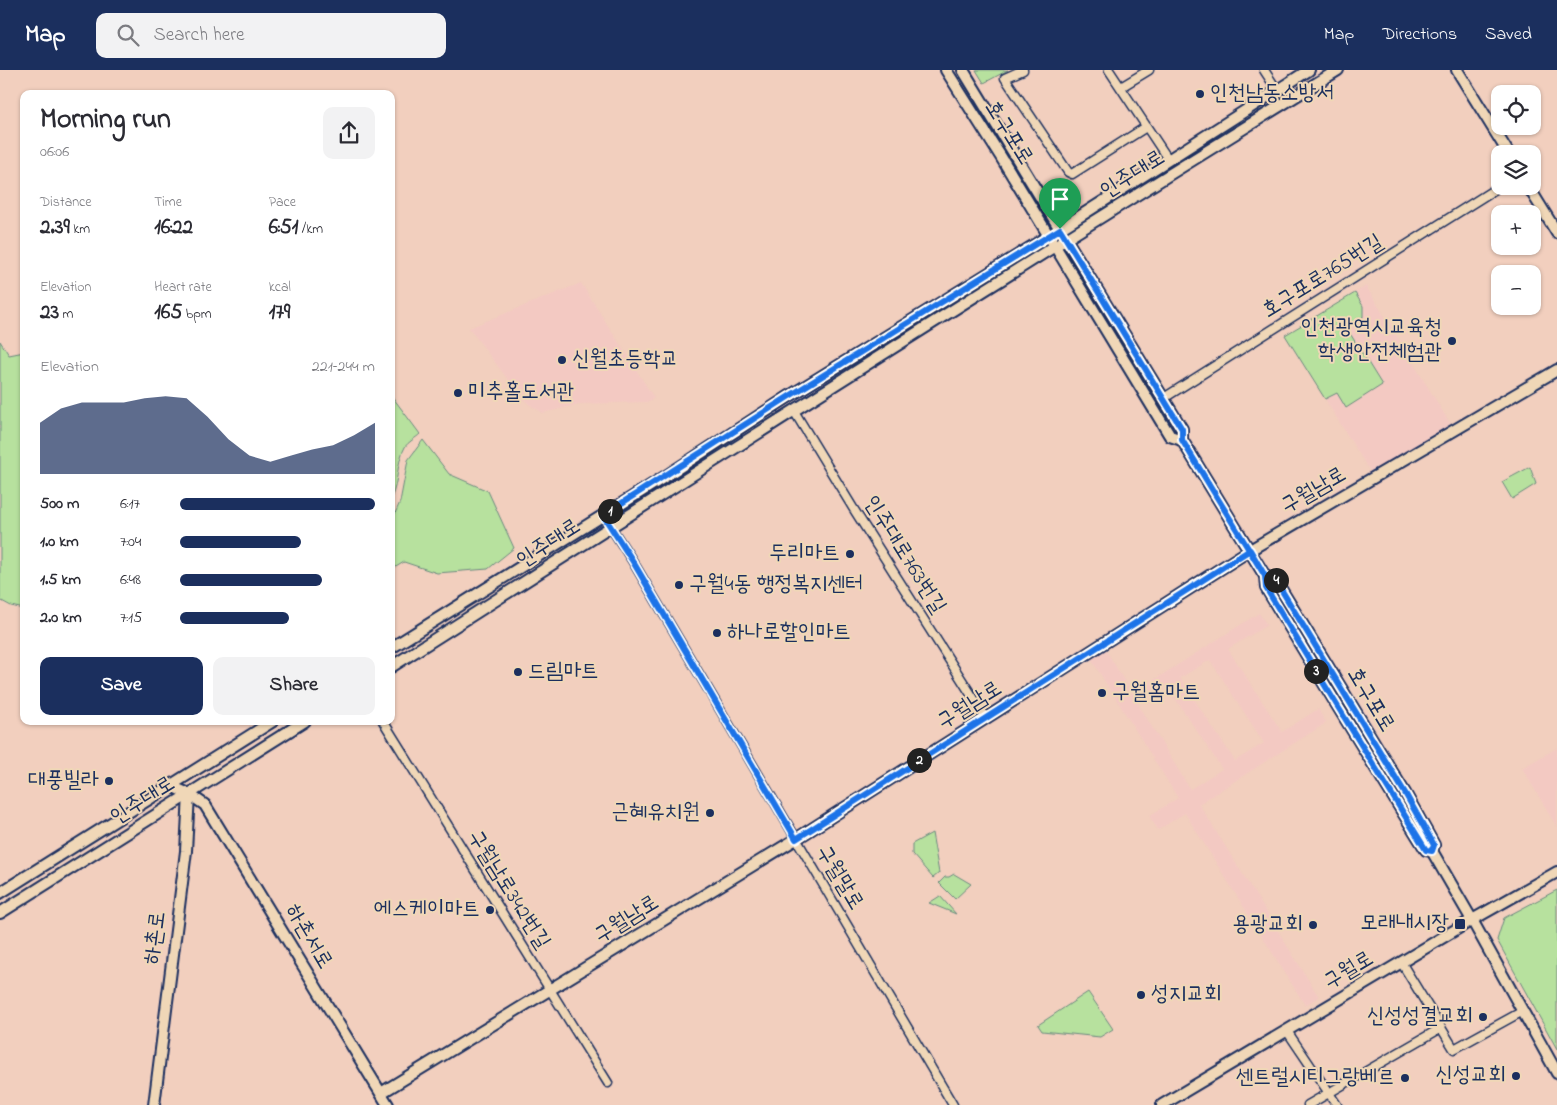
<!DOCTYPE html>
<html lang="en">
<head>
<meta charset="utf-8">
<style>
  :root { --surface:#fff; --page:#f2f2f3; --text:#2b2b33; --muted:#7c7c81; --accent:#1b2f5e }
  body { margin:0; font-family:"Indie Flower","Poor Story",sans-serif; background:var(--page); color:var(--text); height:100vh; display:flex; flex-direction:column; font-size:19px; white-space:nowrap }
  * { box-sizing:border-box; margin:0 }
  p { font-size:16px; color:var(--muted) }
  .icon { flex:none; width:28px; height:28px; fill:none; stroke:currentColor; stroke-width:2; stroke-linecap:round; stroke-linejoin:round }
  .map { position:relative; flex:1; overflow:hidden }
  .drawer { position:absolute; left:20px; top:20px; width:375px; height:635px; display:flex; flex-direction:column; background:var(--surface); border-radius:10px; box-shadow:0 1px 4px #0004 }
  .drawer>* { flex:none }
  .buttons { position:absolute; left:1491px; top:15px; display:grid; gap:10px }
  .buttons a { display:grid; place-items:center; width:50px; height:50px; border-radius:10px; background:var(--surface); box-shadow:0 1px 4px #0004; font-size:25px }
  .pin { position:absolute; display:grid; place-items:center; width:42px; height:42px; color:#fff; margin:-51px -21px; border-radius:50% 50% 50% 0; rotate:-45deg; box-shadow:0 0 5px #0007 }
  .pin .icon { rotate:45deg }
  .km { position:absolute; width:25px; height:25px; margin:-12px; border-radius:50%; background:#222; color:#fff; font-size:14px; line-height:25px; text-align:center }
  .round { display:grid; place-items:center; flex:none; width:52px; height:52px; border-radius:10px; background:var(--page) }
  .headline { display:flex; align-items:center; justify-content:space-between; height:85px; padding:0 20px }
  h1 { font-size:28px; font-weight:800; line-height:38px }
  .metrics { display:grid; grid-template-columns:repeat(3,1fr); gap:8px; height:85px; padding:5px 20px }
  .metrics div { display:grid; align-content:center }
  .metrics b { font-size:21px; font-weight:800 }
  .metrics small { font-size:14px; font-weight:400 }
  .metrics p { font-size:14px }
  .chart { height:140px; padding:10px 20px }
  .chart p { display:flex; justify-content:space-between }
  .chart svg { width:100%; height:90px; margin-top:5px; fill:var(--accent); opacity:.7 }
  .action { display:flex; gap:10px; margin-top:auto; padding:10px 20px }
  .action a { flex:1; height:58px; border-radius:10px; background:var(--accent); color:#fff; font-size:20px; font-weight:800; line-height:58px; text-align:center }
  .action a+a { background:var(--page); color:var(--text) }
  ul { padding:0 20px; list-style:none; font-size:16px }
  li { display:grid; grid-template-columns:80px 60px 1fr; align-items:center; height:38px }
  li i { height:12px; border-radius:6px; background:var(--accent) }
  header { display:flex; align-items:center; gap:30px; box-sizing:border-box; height:70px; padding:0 25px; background:var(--accent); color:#fff }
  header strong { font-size:24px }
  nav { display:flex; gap:28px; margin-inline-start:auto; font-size:18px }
  .search { width:350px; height:45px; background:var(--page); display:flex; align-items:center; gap:12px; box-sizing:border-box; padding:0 18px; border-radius:10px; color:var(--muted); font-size:19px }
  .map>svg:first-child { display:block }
  .built { fill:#f3c9c2; fill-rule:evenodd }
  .green { fill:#b7e19e; stroke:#69887e }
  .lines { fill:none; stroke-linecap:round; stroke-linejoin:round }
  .street-casing { stroke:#1b2f5e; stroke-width:11 }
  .secondary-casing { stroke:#1b2f5e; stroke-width:14 }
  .street { stroke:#f0d7b7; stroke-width:8 }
  .secondary { stroke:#f0d7b7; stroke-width:10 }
  .route-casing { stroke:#fff; stroke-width:10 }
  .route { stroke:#1a73e8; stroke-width:6 }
  .poi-dot { fill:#1b2f5e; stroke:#f0d7b7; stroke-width:2 }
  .labels { text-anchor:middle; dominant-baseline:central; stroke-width:4; stroke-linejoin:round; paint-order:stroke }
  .poi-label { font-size:22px; fill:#1b2f5e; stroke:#f0d7b7; text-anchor:end }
  .street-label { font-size:22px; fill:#1b2f5e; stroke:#f0d7b7 }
</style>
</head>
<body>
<header>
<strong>Map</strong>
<div class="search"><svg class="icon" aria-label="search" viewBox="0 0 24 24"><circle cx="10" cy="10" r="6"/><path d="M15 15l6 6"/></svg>Search here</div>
<nav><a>Map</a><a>Directions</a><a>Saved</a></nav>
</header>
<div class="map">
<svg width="1557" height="1035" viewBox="0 0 1557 1035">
  <rect width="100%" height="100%" fill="#f2cfbe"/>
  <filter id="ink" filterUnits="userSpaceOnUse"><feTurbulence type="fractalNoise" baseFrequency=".02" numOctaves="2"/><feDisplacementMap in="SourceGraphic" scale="10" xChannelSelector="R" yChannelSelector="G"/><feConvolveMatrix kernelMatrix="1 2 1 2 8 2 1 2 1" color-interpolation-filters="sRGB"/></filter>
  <g filter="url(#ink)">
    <g class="built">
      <polygon points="581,213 654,328 647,332 580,334 543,343 530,335 518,323 469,258"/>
      <polygon points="1366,216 1451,355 1371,403 1285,265"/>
      <path d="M1259,543L1267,555L1228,579L1282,662L1318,639L1326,653L1199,734L1319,927L1305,935L1185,743L1158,760L1149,746L1178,728L1091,589L1106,580L1132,624ZM1210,590L1264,673L1235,691L1180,608ZM1167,616L1222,699L1190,719L1138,634Z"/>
      <polygon points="1557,678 1557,757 1522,698"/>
    </g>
    <g class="green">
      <polygon points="976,0 1008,0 984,13"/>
      <polygon points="1355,223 1363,236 1363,247 1346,257 1382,315 1346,338 1337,323 1325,329 1285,265"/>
      <polygon points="0,271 9,285 24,282 24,539 11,536 0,530"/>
      <path d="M391,325L420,364C416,368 408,372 405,377C396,393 399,412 391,428Z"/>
      <polygon points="423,370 449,404 488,421 514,478 488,499 437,503 404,492 391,500 391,453 400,432 408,390"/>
      <polygon points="1530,397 1536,414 1512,429 1502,412"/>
      <polygon points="932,763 939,803 933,808 912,784 912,774"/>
      <polygon points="954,804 971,814 955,829 939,813 945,807 949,807"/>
      <polygon points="1557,820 1557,979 1497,870 1504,848"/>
      <polygon points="940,826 956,844 929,833"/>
      <polygon points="1088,922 1113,959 1100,967 1042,961 1038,955"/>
    </g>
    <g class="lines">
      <defs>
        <g id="street">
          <polyline points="1023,0 1005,8 1068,102 1072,104 1146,57"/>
          <polyline points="1109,0 1168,89"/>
          <polyline points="1264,0 1277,20"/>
          <polyline points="1121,17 1149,0"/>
          <polyline points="1164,328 1500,116"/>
          <polyline points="794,341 853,438 986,648"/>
          <polyline points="603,445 632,490 953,1035"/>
          <polyline points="383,651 608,1013"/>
          <polyline points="1401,892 1454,979 1523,941"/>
          <polyline points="1287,961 1337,1035"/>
          <polyline points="1308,1035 1441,958"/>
        </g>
        <g id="secondary">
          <polyline points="946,0 1001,87 1170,366 1182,370"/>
          <polyline points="963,0 1182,359 1182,370 1265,506 1266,518 1338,637 1426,780 1432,781 1472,850 1557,1003"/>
          <polyline points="1457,0 1509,84"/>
          <polyline points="1528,116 1557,163"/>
          <polyline points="1265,506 1276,511 1405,723 1434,775 1432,781"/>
          <polyline points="391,578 666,406 788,327 1049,166 1309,0"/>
          <path d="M391,597C706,396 1020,196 1338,0"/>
          <polyline points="189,724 205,735 388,1035"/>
          <polyline points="0,823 273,651"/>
          <polyline points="0,843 305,651"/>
          <polyline points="381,1023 796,769 1250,480 1557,300"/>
          <polyline points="154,1035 186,781 189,724 171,716"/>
          <polyline points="1162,1035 1472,850 1557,802"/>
        </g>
      </defs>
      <use href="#street" class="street-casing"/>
      <use href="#secondary" class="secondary-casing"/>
      <use href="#street" class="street"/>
      <use href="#secondary" class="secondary"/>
    </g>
  </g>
  <g class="lines" filter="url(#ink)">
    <defs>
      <polyline id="route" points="1060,159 788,327 603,445 632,490 796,769 1250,480 1265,506 1266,518 1338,637 1426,780 1432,781 1434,775 1405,723 1276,511 1265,506 1182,370 1182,359 1060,159"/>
    </defs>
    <use href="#route" class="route-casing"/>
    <use href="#route" class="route"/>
  </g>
  <g class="poi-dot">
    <circle cx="1200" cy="24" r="5"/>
    <circle cx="1452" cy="271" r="5"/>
    <circle cx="562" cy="290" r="5"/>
    <circle cx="458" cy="323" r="5"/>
    <circle cx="850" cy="484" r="5"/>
    <circle cx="679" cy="515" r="5"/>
    <circle cx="717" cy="563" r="5"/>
    <circle cx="518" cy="602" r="5"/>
    <circle cx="1102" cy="623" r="5"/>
    <circle cx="109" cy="711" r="5"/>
    <circle cx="710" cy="743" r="5"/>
    <circle cx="490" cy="840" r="5"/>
    <rect x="1454" y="848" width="12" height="12" rx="2.5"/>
    <circle cx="1313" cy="855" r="5"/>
    <circle cx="1141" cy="925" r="5"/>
    <circle cx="1483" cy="947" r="5"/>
    <circle cx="1516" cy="1006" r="5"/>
    <circle cx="1405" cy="1008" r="5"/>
  </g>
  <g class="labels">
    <g class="poi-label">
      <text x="1210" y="24" text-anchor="start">인천남동소방서</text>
      <text x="1442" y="258">인천광역시교육청<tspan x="1442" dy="25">학생안전체험관</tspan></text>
      <text x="572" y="290" text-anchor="start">신월초등학교</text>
      <text x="468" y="323" text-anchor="start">미추홀도서관</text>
      <text x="840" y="484">두리마트</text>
      <text x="689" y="515" text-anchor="start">구월4동 행정복지센터</text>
      <text x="727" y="563" text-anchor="start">하나로할인마트</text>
      <text x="528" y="602" text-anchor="start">드림마트</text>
      <text x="1112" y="623" text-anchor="start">구월홈마트</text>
      <text x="99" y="711">대풍빌라</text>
      <text x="700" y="743">근혜유치원</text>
      <text x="480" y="840">에스케이마트</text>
      <text x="1449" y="854">모래내시장</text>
      <text x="1303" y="855">용광교회</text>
      <text x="1151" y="925" text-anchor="start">성지교회</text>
      <text x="1473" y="947">신성성결교회</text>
      <text x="1506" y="1006">신성교회</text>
      <text x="1395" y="1008">센트럴시티그랑베르</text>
    </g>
    <g class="street-label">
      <text transform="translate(1008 63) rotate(58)">호구포로</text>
      <text transform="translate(1133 105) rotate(-32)">인주대로</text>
      <text transform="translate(1323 207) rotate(-32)">호구포로765번길</text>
      <text transform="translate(1314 421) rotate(-30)">구월남로</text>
      <text transform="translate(549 474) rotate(-33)">인주대로</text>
      <text transform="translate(904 485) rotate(58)">인주대로763번길</text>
      <text transform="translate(1370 630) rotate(59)">호구포로</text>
      <text transform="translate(970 636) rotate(-32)">구월남로</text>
      <text transform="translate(143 731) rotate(-32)">인주대로</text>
      <text transform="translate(839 808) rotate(59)">구월말로</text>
      <text transform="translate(508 820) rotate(58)">구월남로342번길</text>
      <text transform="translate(627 850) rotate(-32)">구월남로</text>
      <text transform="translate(308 867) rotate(59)">하촌서로</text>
      <text transform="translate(156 868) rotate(-83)">하촌로</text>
      <text transform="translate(1349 901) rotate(-31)">구월로</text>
    </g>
  </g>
</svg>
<div class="buttons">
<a><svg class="icon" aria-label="locate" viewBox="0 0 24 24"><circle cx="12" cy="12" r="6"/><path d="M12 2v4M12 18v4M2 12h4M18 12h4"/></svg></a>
<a><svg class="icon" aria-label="layers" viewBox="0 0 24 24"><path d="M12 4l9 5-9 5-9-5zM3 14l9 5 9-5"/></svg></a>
<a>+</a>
<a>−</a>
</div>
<div class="pin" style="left:1060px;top:159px;background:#1e9e55"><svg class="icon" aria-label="arrive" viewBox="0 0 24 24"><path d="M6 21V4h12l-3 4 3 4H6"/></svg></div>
<b class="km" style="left:610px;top:441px">1</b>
<b class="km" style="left:919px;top:690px">2</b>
<b class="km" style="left:1316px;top:601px">3</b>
<b class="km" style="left:1276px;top:510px">4</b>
<section class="drawer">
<div class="headline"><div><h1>Morning run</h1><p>06:06</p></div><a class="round"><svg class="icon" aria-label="share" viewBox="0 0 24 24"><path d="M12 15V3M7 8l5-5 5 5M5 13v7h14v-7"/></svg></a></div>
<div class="metrics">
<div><p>Distance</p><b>2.39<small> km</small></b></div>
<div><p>Time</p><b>16:22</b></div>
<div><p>Pace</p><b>6:51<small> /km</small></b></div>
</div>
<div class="metrics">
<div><p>Elevation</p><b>23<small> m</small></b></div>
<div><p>Heart rate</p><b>165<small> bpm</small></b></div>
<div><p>kcal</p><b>179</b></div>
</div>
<div class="chart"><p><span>Elevation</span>221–244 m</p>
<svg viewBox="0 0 160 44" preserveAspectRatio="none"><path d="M0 44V19L10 12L20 9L30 9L40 9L50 7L60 6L70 7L80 16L90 27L100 35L110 38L120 35L130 32L140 30L150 25L160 19V44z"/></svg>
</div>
<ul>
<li><b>500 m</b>6:17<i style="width:100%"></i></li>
<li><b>1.0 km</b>7:04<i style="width:62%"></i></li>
<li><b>1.5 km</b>6:48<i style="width:73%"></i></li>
<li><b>2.0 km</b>7:15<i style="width:56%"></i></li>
</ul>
<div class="action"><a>Save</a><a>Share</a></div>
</section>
</div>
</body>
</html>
